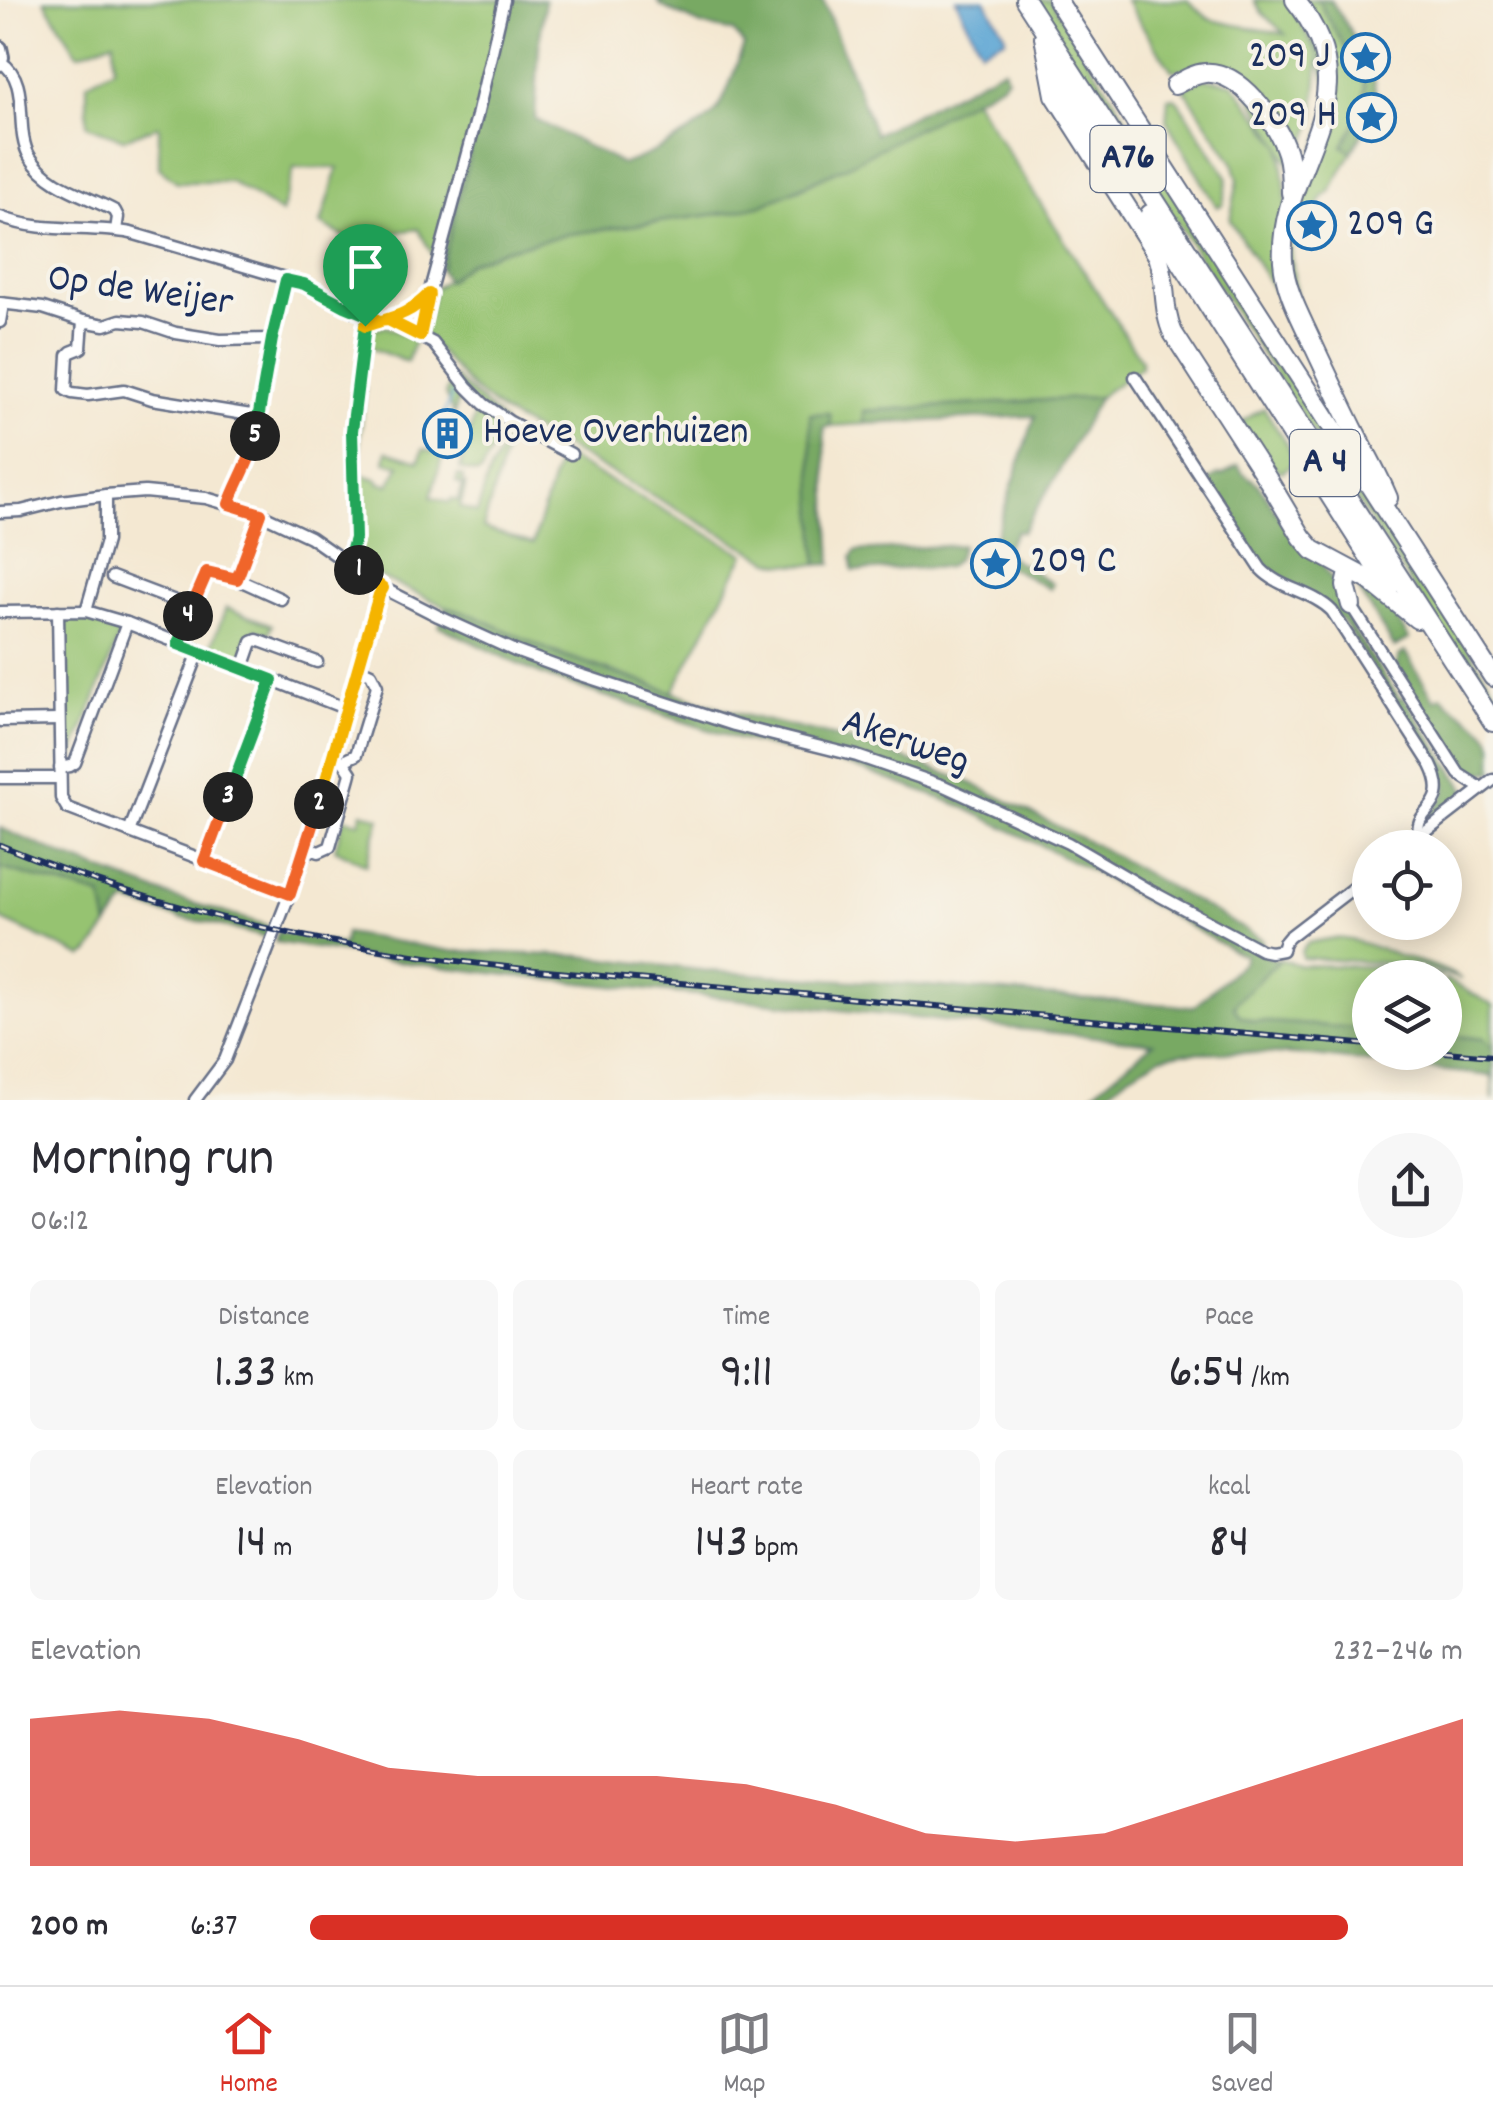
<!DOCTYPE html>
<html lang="en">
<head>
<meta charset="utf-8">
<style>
  :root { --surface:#fff; --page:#f7f7f7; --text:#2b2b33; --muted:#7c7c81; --line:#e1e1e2; --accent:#d93025 }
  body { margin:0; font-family:Dekko,sans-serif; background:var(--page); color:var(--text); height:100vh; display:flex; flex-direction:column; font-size:38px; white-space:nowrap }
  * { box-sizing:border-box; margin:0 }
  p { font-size:32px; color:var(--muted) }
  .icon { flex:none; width:55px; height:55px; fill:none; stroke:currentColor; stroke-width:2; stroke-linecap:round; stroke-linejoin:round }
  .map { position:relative; height:1100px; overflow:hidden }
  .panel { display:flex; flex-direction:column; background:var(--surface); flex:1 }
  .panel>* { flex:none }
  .buttons { position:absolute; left:1352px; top:830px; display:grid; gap:20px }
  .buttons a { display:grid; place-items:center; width:110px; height:110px; border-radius:50%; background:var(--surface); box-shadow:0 5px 25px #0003; font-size:50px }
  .pin { position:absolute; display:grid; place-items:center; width:85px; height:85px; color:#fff; margin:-102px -42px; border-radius:50% 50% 50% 0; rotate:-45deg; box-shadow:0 0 10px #0007 }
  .pin .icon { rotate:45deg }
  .km { position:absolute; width:50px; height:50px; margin:-25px; border-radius:50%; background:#222; color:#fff; font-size:28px; line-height:50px; text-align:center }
  .round { display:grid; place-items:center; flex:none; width:105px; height:105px; border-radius:52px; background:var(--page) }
  .summary { display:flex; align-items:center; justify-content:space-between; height:170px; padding:0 30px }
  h1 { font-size:55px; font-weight:600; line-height:75px }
  .figures { display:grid; grid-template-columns:repeat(3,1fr); gap:15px; height:170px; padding:10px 30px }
  .figures div { display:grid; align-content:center; border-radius:15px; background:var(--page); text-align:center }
  .figures b { font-size:50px; font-weight:600 }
  .figures small { font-size:28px; font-weight:400 }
  .figures p { font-size:28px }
  .chart { height:280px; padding:20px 30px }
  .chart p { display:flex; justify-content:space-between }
  .chart svg { width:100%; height:180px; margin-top:10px; fill:var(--accent); opacity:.7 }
  ul { padding:0 30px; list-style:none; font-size:32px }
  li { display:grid; grid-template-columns:160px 120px 1fr; align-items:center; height:75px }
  li i { height:25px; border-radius:12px; background:var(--accent) }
  .tab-bar { display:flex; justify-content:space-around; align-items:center; height:140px; border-top:2px solid var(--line); background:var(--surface); font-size:28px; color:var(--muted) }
  .tab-bar a { display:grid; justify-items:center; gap:5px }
  .tab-bar .selected { color:var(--accent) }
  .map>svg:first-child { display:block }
  .green { fill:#96c371; stroke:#587968; stroke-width:2.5 }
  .forest { fill:#78a963; stroke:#4a6c60; stroke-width:2.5 }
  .water { fill:#5da6d4; stroke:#3c6a99; stroke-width:2.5 }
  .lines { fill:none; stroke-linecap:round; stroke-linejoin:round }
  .stream { stroke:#5da6d4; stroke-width:2.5 }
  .minor-casing { stroke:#677087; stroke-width:15 }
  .tertiary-casing { stroke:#677087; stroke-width:18 }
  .motorway-casing { stroke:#677087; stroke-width:22 }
  .minor { stroke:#fff; stroke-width:10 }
  .tertiary { stroke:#fff; stroke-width:12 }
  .motorway { stroke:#fff; stroke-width:18 }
  .rail-casing { stroke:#1b2f5e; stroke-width:6 }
  .rail { stroke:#f7f3e8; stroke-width:2.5; stroke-dasharray:8; stroke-linecap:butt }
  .split-1-casing { stroke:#fff; stroke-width:20 }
  .split-2-casing { stroke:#fff; stroke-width:20 }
  .split-3-casing { stroke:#fff; stroke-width:20 }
  .split-4-casing { stroke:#fff; stroke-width:20 }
  .split-5-casing { stroke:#fff; stroke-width:20 }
  .split-6-casing { stroke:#fff; stroke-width:20 }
  .split-7-casing { stroke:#fff; stroke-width:20 }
  .split-1 { stroke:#22a559; stroke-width:12 }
  .split-2 { stroke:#f5b400; stroke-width:12 }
  .split-3 { stroke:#f0652b; stroke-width:12 }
  .split-4 { stroke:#22a559; stroke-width:12 }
  .split-5 { stroke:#f0652b; stroke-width:12 }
  .split-6 { stroke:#22a559; stroke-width:12 }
  .split-7 { stroke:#f5b400; stroke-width:12 }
  .labels { text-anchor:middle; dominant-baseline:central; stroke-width:8; stroke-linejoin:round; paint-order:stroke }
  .shield { fill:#f7f3e8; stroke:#5d6a87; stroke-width:2.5 }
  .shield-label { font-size:38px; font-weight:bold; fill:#1b2f5e }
  .poi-label { font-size:40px; fill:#1b2f5e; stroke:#f7f3e8; text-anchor:start }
  .street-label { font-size:40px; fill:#1b2f5e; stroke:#f7f3e8 }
</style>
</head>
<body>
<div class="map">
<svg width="1493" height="1100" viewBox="0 0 1493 1100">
  <rect width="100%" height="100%" fill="#f7f3e8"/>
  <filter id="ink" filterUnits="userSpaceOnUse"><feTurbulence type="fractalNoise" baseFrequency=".01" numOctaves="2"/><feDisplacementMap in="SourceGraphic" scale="20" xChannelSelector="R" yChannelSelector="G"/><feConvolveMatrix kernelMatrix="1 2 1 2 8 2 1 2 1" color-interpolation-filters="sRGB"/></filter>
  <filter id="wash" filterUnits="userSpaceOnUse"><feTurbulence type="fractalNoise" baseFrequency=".0048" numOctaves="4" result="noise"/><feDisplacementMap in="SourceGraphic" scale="40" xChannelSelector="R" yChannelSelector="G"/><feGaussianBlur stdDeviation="2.25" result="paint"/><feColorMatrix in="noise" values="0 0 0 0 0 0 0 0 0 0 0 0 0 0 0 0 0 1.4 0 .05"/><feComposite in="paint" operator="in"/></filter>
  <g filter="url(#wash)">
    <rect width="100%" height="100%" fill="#f4e8d2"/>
    <g class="green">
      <polygon points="44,0 508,0 441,270 418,229 348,239 321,224 338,168 294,168 281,213 231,182 177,182 159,168 159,126 123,139 87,125 87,83 114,68 114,41 78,54"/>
      <polygon points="1033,0 1050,0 1493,687 1493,711"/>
      <polygon points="1125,0 1187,0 1209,19 1230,24 1285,34 1262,13 1254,0 1288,0 1319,57 1314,121 1294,172 1240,76 1216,65 1172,71"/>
      <path d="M1301,0H1318C1330,19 1366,73 1366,94C1365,112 1352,130 1343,146L1352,152L1330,192L1322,198L1306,238L1297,244L1295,224L1300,198L1332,101Z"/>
      <polygon points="1202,78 1233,83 1281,146 1299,330 1230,220 1238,180 1233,162 1184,89"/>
      <polygon points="1173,97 1178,101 1228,178 1223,204 1217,207 1166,120 1168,98"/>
      <polygon points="973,98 1141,360 1141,367 1099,397 865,411 864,424 831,426 829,413 811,414 817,565 781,564 769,560 503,413 473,389 423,334 435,288 470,262 506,249 569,234 732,212 801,188"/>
      <polygon points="385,326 413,339 414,343 407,362 371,348 372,336 368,335 375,328"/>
      <polygon points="454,377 503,422 504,427 481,472 478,474 460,469 477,406 458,400 454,415 445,394"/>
      <polygon points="360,387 365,388 360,436 360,474 379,480 379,483 389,485 400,465 385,462 387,451 419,461 423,449 443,454 431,497 450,503 451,499 458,501 463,485 456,482 458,475 464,477 463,482 466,484 460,507 477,513 489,473 511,430 483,528 533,544 560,454 745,554 673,692 537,646 477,617 447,607 389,581 357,565 356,428"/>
      <polygon points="1264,408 1300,466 1298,469 1290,466 1282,472 1262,460 1241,422"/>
      <polygon points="226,608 272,625 266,639 267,633 255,629 242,661 210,649"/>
      <polygon points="68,617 102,622 122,629 70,763 64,762 62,623"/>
      <polygon points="362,812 380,818 366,865 335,849 344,818 359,822"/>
      <polygon points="0,868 102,896 108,926 90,952 83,957 0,919"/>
      <path d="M1334,938C1359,939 1378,949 1402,957C1424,963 1442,967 1461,979L1418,965L1302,958L1301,951L1307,943Z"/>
      <polygon points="1280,959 1299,965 1400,967 1443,977 1370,978 1370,1029 1253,1021 1239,1015 1234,1006 1236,1001"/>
      <polygon points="1445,979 1493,1005 1493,1100 1491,1048 1484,1039 1445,1035"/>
    </g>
    <g class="forest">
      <path d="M508,0H545L539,46L535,119L622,164C645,158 702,129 717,110C727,98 737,61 744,45L733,32L701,25L661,6L657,0H823L875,134L1004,68L1007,77L1001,84L847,166L762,205L732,212L569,234L506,249L470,262L447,281L441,270Z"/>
      <path d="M1318,0H1331C1348,29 1384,75 1374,109C1369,124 1359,138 1352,152L1343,146L1363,108L1365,84Z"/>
      <polygon points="1099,397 1056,477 1022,532 1017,530 1003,552 1053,584 1050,589 998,561 987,561 1035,416 864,424 864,411"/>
      <polygon points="830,413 831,426 824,428 832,564 817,565 810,414"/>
      <path d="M1238,465L1243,473L1258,484L1297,543L1321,562L1358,622L1351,627L1400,699L1404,697L1466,790L1465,796L1433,822H1429L1426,819C1435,808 1445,799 1446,785L1342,621L1267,572L1207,482L1219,474L1221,476Z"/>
      <polygon points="962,545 957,559 948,567 853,571 852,557 856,551"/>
      <polygon points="1363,586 1387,602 1409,639 1394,647 1360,593 1359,589"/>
      <polygon points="447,607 477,617 562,656 743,715 857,742 969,782 1099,847 1263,940 1261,949 1268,957 1280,959 1237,1001 1234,1006 1239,1015 1253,1021 1370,1029 1370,1052 1445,1052 1445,1035 1484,1039 1493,1048 1493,1076 1314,1056 1234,1052 1182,1053 1161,1057 1129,1075 1097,1100 1084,1100 1153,1043 516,976 360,957 356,954 275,942 278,932 343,945 345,933 451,951 581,956 709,971 931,986 1194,1007 1243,962 1245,955 1237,953 1088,869 959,805 851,766 737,739 553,679 528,669 439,626"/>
      <path d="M1405,652L1435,700L1442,696C1455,713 1489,724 1493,746C1493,754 1493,763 1493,771L1479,773L1462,765L1396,665L1400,655Z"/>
      <polygon points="0,828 74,860 172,897 266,925 270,931 268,938 207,922 182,919 126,902 108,926 102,896 0,868"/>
    </g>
    <polygon class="water" points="956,0 985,0 1006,35 1005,39 981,50"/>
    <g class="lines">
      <polyline class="stream" points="435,424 444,414 453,392"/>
    </g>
  </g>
  <g filter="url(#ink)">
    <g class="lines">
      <defs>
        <g id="minor">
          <path d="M1,62C32,82 13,130 30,157C49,187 86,195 115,211L118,217L116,230"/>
          <path d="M0,217C43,234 87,225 131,233L305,284L345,307L378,321"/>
          <polyline points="0,303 43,308 83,321 105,325 120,320 143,322 176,333 220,340 272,339"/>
          <polyline points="388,320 433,343 467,387 484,404 510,422 571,454"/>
          <polyline points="83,321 81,348 71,352 68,355 66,390 72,393 88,395 124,390 152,399 257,416"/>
          <polyline points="385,321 407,312 429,294"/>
          <polyline points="0,322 3,304"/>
          <polyline points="421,336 429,294 477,116 504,0"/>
          <path d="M1135,377L1261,569C1280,589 1312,591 1332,611L1431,765C1454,811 1410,808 1420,836"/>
          <polyline points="229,503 255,443 257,416 266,381 272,339 286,280"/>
          <polyline points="0,512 21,511 61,501 106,495 145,492 206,498 261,514 310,537 383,588 438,616 515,651 575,673 734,725 857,756 944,786 1068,843 1147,889 1261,950 1271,952 1282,950 1284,943 1289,937 1370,875"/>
          <polyline points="345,560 353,549 355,538 352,431 365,325"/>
          <polyline points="112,577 191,607"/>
          <polyline points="237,579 261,514"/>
          <polyline points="1351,605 1459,774 1481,788"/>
          <polyline points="58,611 61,798 67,808 290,893"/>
          <polyline points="86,611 106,541 106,495"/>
          <polyline points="0,612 86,611 127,623 347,709"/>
          <polyline points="177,644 207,572 237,579 281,599"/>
          <polyline points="243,668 252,642 257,640 317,662"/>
          <polyline points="0,721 59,720"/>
          <polyline points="333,758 343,761 356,755 377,686 371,674 358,668"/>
          <polyline points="60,768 70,766 75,763 127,623"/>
          <polyline points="0,778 60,778"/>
          <polyline points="129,832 199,652"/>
          <polyline points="307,848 319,852 330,847 350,777 351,773 343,761"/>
          <polyline points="1405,848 1493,780"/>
          <polyline points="204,861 272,680"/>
          <polyline points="195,1100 225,1060 290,893 307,848 379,595 383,588"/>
        </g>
        <polyline id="tertiary" points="0,48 2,57 0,64"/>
        <g id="motorway">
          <polyline points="1025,0 1493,722"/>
          <polyline points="1057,0 1493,677"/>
          <path d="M1295,0C1376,100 1277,163 1283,261C1285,289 1299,314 1311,340C1326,372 1341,404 1357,436C1368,457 1379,476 1388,498"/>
          <path d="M1044,37L1055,95L1158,256C1167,282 1162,310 1173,333L1268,480L1302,537L1313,550L1369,580L1417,619"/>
          <polyline points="1052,69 1073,98 1127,180"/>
          <path d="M1175,85C1184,80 1194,74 1205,73C1240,70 1278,123 1287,153C1291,166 1291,179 1291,193"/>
          <polyline points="1150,214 1389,588"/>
          <polyline points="1351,605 1346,586 1348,577 1354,573"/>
        </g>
      </defs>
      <use href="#minor" class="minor-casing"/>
      <use href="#tertiary" class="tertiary-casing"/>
      <use href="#motorway" class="motorway-casing"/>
      <use href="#minor" class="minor"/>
      <use href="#tertiary" class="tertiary"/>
      <use href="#motorway" class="motorway"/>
      <defs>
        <g id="rail">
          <path d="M0,845C175,917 347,951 535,970L1370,1045"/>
          <polyline points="1445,1052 1493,1056"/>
        </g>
      </defs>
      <use href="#rail" class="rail-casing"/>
      <use href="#rail" class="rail"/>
    </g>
  </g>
  <g class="lines" filter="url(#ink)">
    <defs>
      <polyline id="split-1" points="359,570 345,560 352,549 355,538 352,431 365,326"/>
      <polyline id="split-2" points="319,804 379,595 383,588 359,570"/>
      <polyline id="split-3" points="228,797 204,861 290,894 319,804"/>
      <polyline id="split-4" points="188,616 178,644 272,680 228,797"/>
      <path id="split-5" d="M188,616L207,572L237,579L261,514L229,504C237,481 252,459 255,436"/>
      <polyline id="split-6" points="255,436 272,339 286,280 304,284 345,306 374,318"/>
      <path id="split-7" d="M365,326C392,317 408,316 429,294L420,336L388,320L378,321L374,318"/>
    </defs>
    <use href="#split-1" class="split-1-casing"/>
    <use href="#split-2" class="split-2-casing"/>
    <use href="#split-3" class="split-3-casing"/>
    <use href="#split-4" class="split-4-casing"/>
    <use href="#split-5" class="split-5-casing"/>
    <use href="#split-6" class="split-6-casing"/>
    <use href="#split-7" class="split-7-casing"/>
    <use href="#split-1" class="split-1"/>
    <use href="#split-2" class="split-2"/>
    <use href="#split-3" class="split-3"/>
    <use href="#split-4" class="split-4"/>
    <use href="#split-5" class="split-5"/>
    <use href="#split-6" class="split-6"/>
    <use href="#split-7" class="split-7"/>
  </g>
  <defs>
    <symbol id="sight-ring" viewBox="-11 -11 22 22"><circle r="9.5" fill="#f7f3e8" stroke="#1f6fb2" stroke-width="1.5"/><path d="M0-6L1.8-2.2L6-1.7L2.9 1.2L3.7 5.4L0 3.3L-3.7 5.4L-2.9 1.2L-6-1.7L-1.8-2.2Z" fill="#1f6fb2"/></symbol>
    <symbol id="building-ring" viewBox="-11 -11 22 22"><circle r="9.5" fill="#f7f3e8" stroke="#1f6fb2" stroke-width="1.5"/><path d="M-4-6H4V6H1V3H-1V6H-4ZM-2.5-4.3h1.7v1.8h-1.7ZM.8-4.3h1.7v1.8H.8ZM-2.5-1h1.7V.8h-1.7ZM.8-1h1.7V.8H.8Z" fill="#1f6fb2"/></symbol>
  </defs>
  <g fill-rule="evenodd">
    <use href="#sight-ring" x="1338" y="30" width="55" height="55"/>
    <use href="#sight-ring" x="1344" y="90" width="55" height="55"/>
    <use href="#sight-ring" x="1284" y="198" width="55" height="55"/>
    <use href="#building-ring" x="420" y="406" width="55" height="55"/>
    <use href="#sight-ring" x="968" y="536" width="55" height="55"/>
  </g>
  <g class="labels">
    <g class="shield">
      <rect x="1090.5" y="126" width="75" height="66" rx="8"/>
      <rect x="1290" y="430" width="70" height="66" rx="8"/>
    </g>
    <g class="shield-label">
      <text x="1128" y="159">A76</text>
      <text x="1325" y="463">A 4</text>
    </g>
    <g class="poi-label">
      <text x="1330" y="58" text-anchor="end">209 J</text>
      <text x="1337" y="117" text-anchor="end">209 H</text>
      <text x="1347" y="226">209 G</text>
      <text x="483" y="434">Hoeve Overhuizen</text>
      <text x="1030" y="563">209 C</text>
    </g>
    <g class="street-label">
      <text transform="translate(140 293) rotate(8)">Op de Weijer</text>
      <text transform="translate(905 744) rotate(19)">Akerweg</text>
    </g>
  </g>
</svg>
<div class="buttons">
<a><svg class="icon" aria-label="locate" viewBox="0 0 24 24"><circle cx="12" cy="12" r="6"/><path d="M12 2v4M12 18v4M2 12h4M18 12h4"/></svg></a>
<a><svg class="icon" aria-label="layers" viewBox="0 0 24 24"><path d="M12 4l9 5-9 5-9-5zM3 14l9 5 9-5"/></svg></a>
</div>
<div class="pin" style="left:365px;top:326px;background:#1e9e55"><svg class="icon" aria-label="arrive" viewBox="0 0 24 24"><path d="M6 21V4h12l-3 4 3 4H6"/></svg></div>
<b class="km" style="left:359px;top:570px">1</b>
<b class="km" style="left:319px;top:804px">2</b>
<b class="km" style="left:228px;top:797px">3</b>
<b class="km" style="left:188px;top:616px">4</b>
<b class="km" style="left:255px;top:436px">5</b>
</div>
<section class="panel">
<div class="summary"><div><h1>Morning run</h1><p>06:12</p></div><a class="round"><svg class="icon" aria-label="share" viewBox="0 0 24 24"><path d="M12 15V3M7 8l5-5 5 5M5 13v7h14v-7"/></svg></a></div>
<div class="figures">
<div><p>Distance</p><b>1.33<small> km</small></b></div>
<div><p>Time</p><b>9:11</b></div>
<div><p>Pace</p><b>6:54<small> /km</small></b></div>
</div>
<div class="figures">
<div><p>Elevation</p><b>14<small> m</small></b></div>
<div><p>Heart rate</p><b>143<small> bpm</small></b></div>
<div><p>kcal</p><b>84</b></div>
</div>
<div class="chart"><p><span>Elevation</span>232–246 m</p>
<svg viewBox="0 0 160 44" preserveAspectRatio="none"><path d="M0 44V8L10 6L20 8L30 13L40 20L50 22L60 22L70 22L80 24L90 29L100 36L110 38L120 36L130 29L140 22L150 15L160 8V44z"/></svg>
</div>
<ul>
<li><b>200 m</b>6:37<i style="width:90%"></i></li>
</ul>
</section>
<nav class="tab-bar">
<a class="selected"><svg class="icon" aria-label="home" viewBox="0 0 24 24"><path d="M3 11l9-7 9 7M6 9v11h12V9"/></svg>Home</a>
<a><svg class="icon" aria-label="map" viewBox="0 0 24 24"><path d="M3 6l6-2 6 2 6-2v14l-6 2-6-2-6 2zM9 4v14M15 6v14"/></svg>Map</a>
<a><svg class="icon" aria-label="saved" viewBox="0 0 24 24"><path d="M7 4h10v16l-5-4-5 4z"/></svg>Saved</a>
</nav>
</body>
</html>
